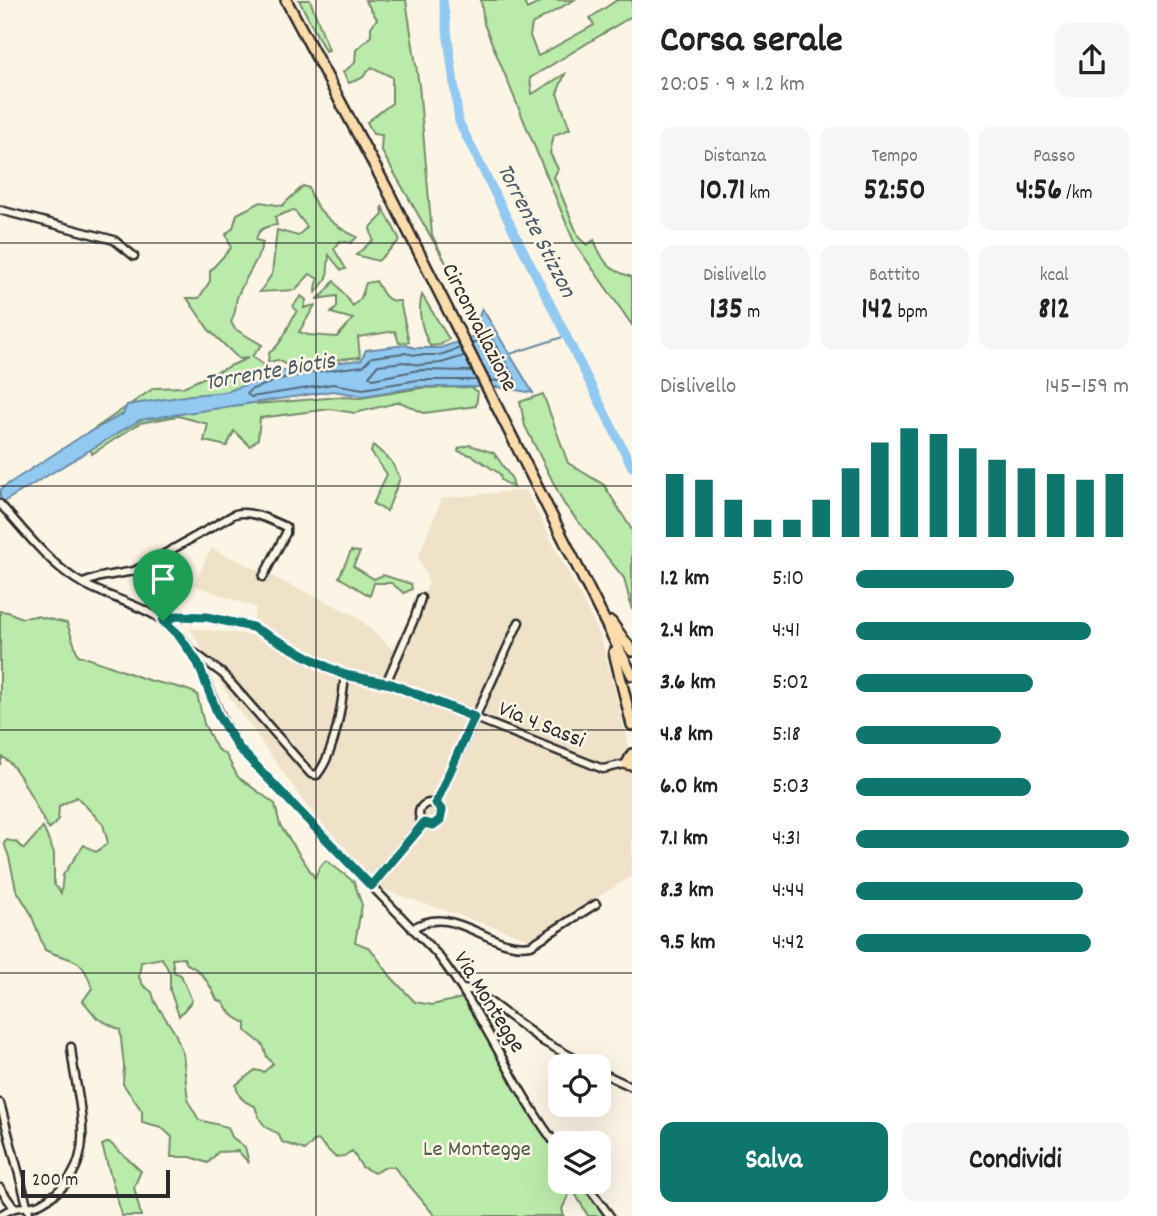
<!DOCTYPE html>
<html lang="it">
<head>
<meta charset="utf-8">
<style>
  :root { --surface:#fff; --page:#f6f6f6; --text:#202124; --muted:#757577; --accent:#0f766e }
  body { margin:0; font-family:Dekko,sans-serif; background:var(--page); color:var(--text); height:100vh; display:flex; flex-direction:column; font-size:26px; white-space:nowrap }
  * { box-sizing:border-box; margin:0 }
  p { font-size:23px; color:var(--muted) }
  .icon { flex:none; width:38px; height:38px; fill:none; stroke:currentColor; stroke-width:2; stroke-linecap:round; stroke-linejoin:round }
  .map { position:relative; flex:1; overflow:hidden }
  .panel { display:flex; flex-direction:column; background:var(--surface); width:525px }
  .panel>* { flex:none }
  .fabs { position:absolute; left:548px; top:1054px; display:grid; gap:14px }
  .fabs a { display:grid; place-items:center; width:63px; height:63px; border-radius:14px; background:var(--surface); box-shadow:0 7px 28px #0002; font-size:35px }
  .scale { position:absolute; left:21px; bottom:18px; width:149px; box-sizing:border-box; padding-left:7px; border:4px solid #2b2b2b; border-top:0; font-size:19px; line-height:24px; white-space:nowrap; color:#2b2b2b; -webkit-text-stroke:5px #fcf5e5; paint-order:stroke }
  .pin { position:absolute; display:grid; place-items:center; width:60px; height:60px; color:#fff; margin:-72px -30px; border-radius:50% 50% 50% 0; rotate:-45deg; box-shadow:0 0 7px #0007 }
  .pin .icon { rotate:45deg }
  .round { display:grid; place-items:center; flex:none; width:74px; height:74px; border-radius:14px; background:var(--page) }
  .head { display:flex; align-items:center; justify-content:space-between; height:119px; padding:0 28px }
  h1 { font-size:38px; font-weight:800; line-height:52px }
  .figures { display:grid; grid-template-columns:repeat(3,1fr); gap:10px; height:119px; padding:7px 28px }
  .figures div { display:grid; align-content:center; border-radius:14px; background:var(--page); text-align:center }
  .figures b { font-size:30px; font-weight:800 }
  .figures small { font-size:19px; font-weight:400 }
  .figures p { font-size:19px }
  .chart { height:196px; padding:14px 28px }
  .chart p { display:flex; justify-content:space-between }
  .chart svg { width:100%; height:126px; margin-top:7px; stroke:var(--accent); stroke-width:6 }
  .action { display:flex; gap:14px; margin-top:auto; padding:14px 28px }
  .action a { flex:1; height:80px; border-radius:14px; background:var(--accent); color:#fff; font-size:28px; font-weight:800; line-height:80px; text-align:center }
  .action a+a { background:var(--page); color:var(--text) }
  ul { padding:0 28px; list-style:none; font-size:23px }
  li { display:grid; grid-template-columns:112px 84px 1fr; align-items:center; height:52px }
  li i { height:18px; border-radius:9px; background:var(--accent) }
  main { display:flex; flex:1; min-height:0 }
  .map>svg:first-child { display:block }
  .built { fill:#f0e2c9 }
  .green { fill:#bbebaa; stroke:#738b6a; stroke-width:2 }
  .water { fill:#92c9f1; stroke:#698aa2; stroke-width:2 }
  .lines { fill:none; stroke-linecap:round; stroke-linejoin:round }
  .shore { stroke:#546a7a; stroke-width:2 }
  .stream { stroke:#698aa2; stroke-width:2 }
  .river { stroke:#92c9f1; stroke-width:9 }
  .minor-casing { stroke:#2b2b2b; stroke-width:11 }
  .highway-casing { stroke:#2b2b2b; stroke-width:14 }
  .minor { stroke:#fcf5e5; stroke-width:6 }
  .highway { stroke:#fddcac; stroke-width:9 }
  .route-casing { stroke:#fff; stroke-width:14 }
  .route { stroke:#0f766e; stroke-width:9 }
  .grid { fill:none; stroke:#2b2b2b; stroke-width:2; stroke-opacity:0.55 }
  .labels { text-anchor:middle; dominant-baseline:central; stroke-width:5; stroke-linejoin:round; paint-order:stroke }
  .street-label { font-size:23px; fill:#2b2b2b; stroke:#fcf5e5 }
  .park-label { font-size:23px; fill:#4f5b4b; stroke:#fcf5e5 }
  .water-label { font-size:24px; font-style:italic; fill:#4a5a66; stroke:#fcf5e5 }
</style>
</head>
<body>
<main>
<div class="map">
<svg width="632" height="1216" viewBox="0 0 632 1216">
  <rect width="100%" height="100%" fill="#fcf5e5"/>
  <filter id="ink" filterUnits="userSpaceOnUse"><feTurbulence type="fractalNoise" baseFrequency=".0143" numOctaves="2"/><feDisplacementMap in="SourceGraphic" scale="14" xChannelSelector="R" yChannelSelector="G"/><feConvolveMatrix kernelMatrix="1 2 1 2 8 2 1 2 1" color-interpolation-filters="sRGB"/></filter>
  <g filter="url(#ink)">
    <polygon class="built" points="526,490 601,637 627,738 632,782 632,876 530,939 384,890 308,808 224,689 190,628 251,635 256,608 194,585 211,548 355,615 392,649 429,583 418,557 442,498"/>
    <g class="green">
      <polygon points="299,0 310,0 329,50 325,51"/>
      <polygon points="365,0 406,0 419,85 432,235 446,263 381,150 382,135 373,134 367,122 392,103 392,77 372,67 362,78 349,83 343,72 355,63 356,50 371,36 371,27 377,19"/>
      <path d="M481,0H523L527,9L545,0H574L532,24L530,36L538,56L594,25L590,18L617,0H632V16L530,78L532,94L565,74L557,93L570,129L554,135L550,153L558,169L554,177L579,238L587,245L594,240C603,262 608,270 632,277V325L574,242L484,24Z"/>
      <path d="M303,186L309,188C314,211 337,228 357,237L351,243L340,241L334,249L346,269L341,270L329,255L327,278L315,294L318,279L310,274L295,290L260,292L272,274L277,230L298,236L307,227L294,210L275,217L277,225C267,226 258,228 256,240L263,242C258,262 246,276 238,295C234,304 238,309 231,322L235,329L262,345L252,356L270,370L253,384L257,404L340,397L361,398L421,388L471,387L478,392L476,406L424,413L400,402L355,413L330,409L260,418L258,439L250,446L234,431L227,446L204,441L208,424L178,416L140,423L92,454L87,434L154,388L183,387L248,358L239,359L209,330L187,298H199L210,281V271L231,248L226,234L233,228L237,214L261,202L282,206Z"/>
      <polygon points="382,206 400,240 378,261 356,255 373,240 370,228 383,215"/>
      <path d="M334,281L353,306L361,298L366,283L376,281C383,293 385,302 400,301L409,342L399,343L395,331L358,337L360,357L294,364H285L278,360L268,362L269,353C285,342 286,327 297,311L293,306L301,296L306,300L304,308L315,305L299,332L308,335L337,337L353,319L331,313L337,307V296L316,299L324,294Z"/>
      <path d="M422,295L449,339L440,345L430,346C422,330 417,312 422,295Z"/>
      <polygon points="543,394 568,463 604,485 632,530 632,610 624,578 564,504 525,426 520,402"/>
      <polygon points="373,445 391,461 400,478 387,511 373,504 387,474 371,452"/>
      <polygon points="470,445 494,453 512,479 514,488 501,480 500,474 473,456 458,451 459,448"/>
      <polygon points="351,551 360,552 353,566 374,579 383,575 411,584 412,589 404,593 391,583 374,583 370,596 339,577"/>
      <path d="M0,611L8,612L22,618L36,616L67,623L78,655C101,662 123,671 145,679C163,685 180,685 197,694L204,724L217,749L226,755L238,777L275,804L280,825L315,878L319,868L326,860L354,882L362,905L355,942L370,948L392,978L415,1002L432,1005L467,997L485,1027L505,1072L560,1150V1181H568L570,1192L562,1209L564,1216H435L394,1167H386L374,1173L362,1167L352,1151L344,1156L335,1157L318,1140L314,1141L305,1150L282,1142L278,1133C264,1129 259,1120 255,1106C243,1102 238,1097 236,1085L255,1070L264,1072L273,1064L267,1057L263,1045L246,1031V1023C234,1018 229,1013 223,1002L217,1000C211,986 202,970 187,964L184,958L172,959L174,972L181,975L192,1001L179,1016L170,990V973L162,958L141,962L139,977L143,985L152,992L155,1002L175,1033L183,1054L188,1101L199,1120L228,1127L232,1137L245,1147L249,1163L238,1151L218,1152L208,1163L191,1157H171L172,1137L161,1127L142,1122V1111L123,1084L124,1066L120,1030L97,1018L83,1001L92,988C81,953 72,963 45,950L30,912L16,889L9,857L4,843L7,840L16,842L24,849L43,827L54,853V884L61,893L63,875L84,845L96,852L108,843L103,824L77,797L59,806L58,821L49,829C36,811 20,765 2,757L0,765Z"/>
      <polygon points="109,1142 141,1171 134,1187 141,1216 122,1216 102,1145"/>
      <polygon points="585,1185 608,1216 588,1216 576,1195 577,1191"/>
    </g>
    <polygon class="water" points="482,308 533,393 497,387 418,387 363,396 333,391 140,420 0,504 0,490 5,486 82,436 123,414 127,405 191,395 226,392 282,371 313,365 361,360 366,350 405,345 415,348 440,348 472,337"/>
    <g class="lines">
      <g class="shore">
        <polyline points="472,344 478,341 482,331 487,331 515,379 512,383 490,380"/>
        <polyline points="460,348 440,355 415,355 404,353 372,357 363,366 314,372 284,378 250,390 247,394 251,397 333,384 363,389 418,380 476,380"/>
        <polyline points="464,356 441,363 419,365 404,362 378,365 369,376 373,379 419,370 472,371"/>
      </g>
      <polyline class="stream" points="510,354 566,336"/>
      <polyline class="river" points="443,0 459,122 632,467"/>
      <defs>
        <g id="minor">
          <polyline points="0,210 114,240 134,256"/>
          <path d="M0,504C23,529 46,560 75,579C108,600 151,604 178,634C207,666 213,712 238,747L437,954C485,1015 513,1089 560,1150"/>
          <path d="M83,583L100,577L134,571L235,514C253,510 269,520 286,527V533L263,577"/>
          <polyline points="163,621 177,616 207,617 252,627 331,669 345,675 391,684 603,769 630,763"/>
          <path d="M192,651L223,674L302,764L311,774L317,775C336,751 342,705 345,675"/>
          <polyline points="386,683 415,617 421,598"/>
          <circle cx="430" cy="814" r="11"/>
          <polyline points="436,803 519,622"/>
          <polyline points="371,886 423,823"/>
          <path d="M412,929C454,901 488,952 531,945L596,904"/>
          <polyline points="463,989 475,991 544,1042 589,1066"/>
          <polyline points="598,1071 632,1087"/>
          <polyline points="0,1103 30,1216"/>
          <polyline points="584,1181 610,1216"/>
          <polyline points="0,1188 14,1208"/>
          <path d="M0,1215C4,1213 10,1209 15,1208C24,1206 32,1208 41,1203C106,1168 76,1104 71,1047"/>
        </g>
        <g id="highway">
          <polyline points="286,0 387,189 632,675"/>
          <polyline points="611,622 632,651"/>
          <polyline points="614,652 632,725"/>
          <polyline points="632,754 627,764 632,765"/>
        </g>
      </defs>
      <use href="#minor" class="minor-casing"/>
      <use href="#highway" class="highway-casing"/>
      <use href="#minor" class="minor"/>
      <use href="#highway" class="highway"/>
    </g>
  </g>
  <g class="lines" filter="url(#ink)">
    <defs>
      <polygon id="route" points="177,616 207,617 252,627 331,669 345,675 391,684 474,717 436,803 442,811 440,820 433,825 424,823 371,886 238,747 218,715 198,663 177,633 163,621"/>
    </defs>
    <use href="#route" class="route-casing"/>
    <use href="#route" class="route"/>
  </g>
  <path class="grid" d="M316,0V1216M0,243H632M0,486H632M0,730H632M0,973H632"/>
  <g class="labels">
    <g class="street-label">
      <text transform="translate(478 328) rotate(63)">Circonvallazione</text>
      <text transform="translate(541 726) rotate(22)">Via 4 Sassi</text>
      <text transform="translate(488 1003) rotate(58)">Via Montegge</text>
    </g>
    <g class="park-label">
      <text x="477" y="1150">Le Montegge</text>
    </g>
    <g class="water-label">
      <text transform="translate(535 231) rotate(63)">Torrente Stizzon</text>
      <text transform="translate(270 373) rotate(-10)">Torrente Biotis</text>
    </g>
  </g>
</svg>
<div class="fabs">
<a><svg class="icon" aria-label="locate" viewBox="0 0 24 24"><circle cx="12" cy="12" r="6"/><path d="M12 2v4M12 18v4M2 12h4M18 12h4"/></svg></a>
<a><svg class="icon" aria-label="layers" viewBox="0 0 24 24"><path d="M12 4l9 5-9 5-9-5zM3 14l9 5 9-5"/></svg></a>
</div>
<div class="scale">200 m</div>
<div class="pin" style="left:163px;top:621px;background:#1e9e55"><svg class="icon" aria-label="arrive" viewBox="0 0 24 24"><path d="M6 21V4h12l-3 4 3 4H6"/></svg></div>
</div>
<section class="panel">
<div class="head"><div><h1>Corsa serale</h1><p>20:05 · 9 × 1.2 km</p></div><a class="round"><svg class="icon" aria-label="share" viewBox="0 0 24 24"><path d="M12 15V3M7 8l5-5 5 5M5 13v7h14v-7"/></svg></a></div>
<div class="figures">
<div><p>Distanza</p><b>10.71<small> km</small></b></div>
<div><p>Tempo</p><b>52:50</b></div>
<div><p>Passo</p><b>4:56<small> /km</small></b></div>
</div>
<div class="figures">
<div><p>Dislivello</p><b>135<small> m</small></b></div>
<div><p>Battito</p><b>142<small> bpm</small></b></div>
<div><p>kcal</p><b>812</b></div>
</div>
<div class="chart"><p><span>Dislivello</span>145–159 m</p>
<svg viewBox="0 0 160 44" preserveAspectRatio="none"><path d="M5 44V22M15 44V24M25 44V31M35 44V38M45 44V38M55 44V31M65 44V20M75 44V11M85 44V6M95 44V8M105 44V13M115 44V17M125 44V20M135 44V22M145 44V24M155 44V22"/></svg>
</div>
<ul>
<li><b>1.2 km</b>5:10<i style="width:58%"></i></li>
<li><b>2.4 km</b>4:41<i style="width:86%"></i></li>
<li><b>3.6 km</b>5:02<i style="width:65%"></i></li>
<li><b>4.8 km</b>5:18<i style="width:53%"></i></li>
<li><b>6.0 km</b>5:03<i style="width:64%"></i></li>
<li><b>7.1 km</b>4:31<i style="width:100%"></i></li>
<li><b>8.3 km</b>4:44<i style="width:83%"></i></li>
<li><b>9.5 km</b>4:42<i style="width:86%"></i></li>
</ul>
<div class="action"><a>Salva</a><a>Condividi</a></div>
</section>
</main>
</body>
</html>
